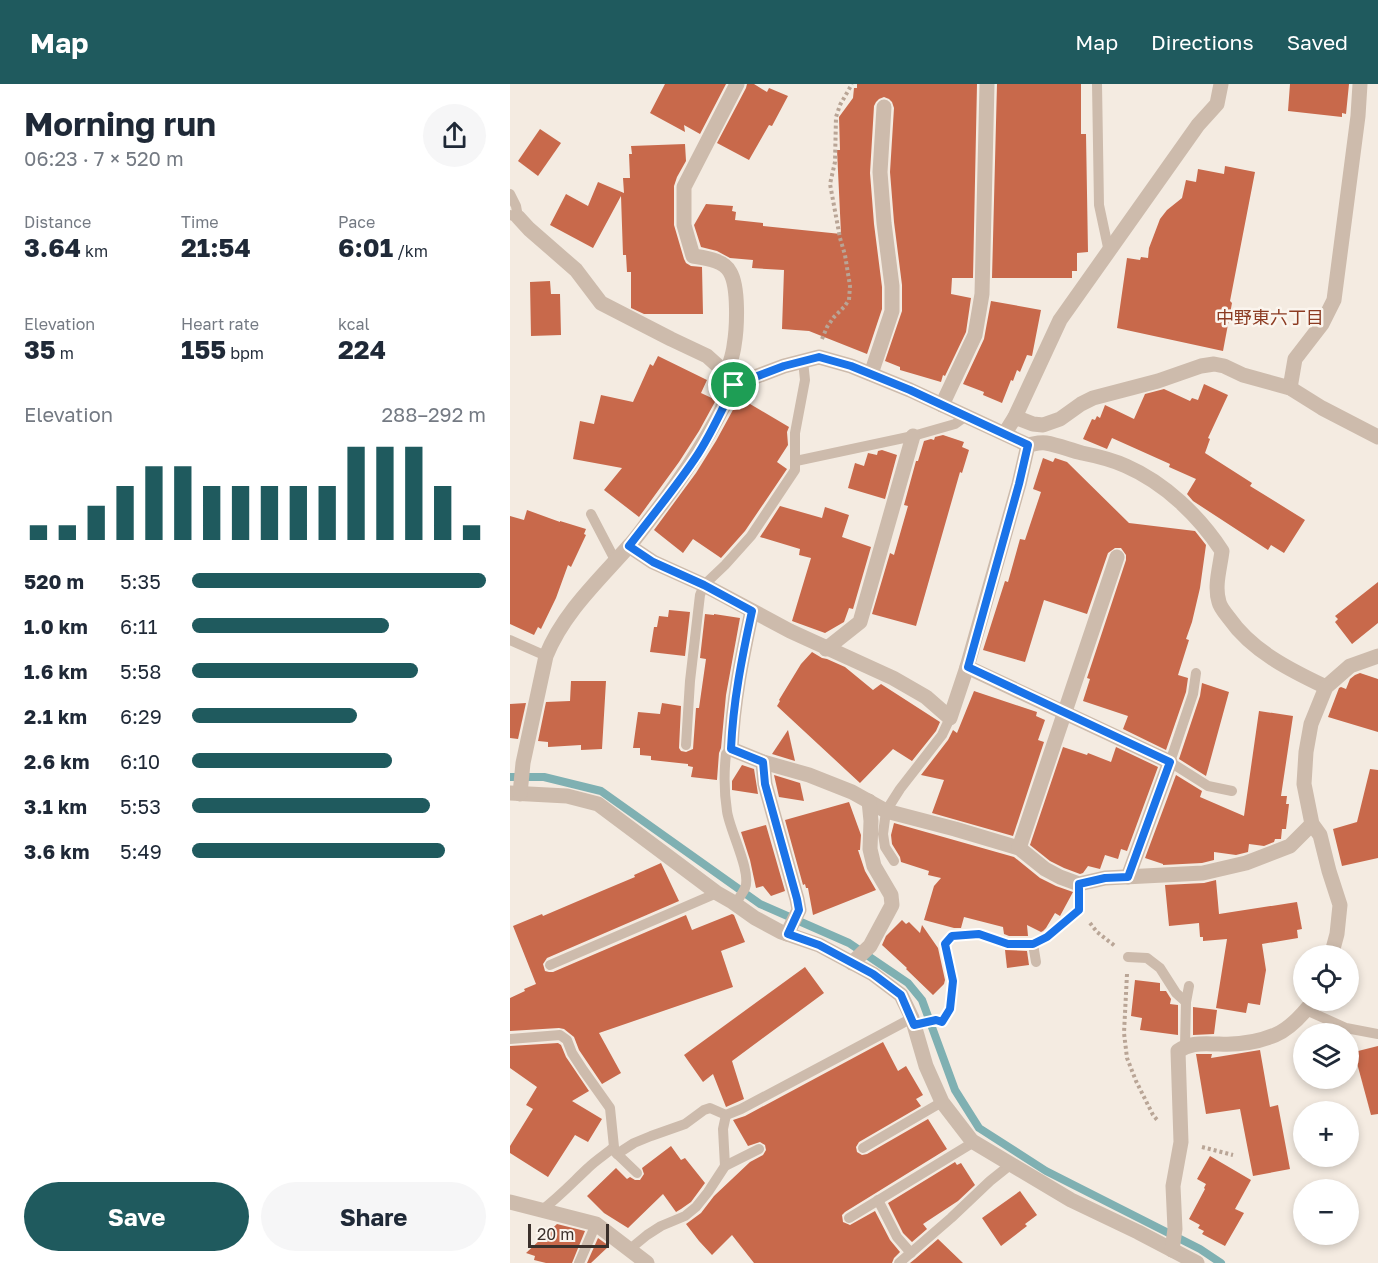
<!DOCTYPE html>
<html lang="en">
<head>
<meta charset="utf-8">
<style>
  :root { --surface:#fff; --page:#f6f6f7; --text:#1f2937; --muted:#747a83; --accent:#1f5a5e }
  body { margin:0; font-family:"Golos Text","Noto Sans JP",sans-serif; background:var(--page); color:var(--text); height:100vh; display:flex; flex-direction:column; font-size:22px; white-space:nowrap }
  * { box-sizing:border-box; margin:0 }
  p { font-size:20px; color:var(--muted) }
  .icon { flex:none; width:33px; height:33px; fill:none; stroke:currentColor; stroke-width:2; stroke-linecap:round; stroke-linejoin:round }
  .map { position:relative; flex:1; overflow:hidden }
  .drawer { display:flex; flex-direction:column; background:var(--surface); width:510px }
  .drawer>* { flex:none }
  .buttons { position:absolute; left:783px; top:861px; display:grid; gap:12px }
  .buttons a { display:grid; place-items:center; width:66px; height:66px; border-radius:50%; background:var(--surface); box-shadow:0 3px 9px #0003; font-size:30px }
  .scale { position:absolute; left:18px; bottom:15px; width:81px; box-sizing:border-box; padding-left:6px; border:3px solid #3b302b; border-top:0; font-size:16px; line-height:21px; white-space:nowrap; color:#3b302b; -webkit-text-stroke:4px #fbf5ee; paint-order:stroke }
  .pin { position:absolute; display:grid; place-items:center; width:51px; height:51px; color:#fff; margin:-26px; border:3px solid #fff; border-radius:50%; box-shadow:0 2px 6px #0007 }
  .round { display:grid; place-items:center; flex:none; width:63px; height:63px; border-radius:32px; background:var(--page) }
  .summary { display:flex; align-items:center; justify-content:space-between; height:102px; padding:0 24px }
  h1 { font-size:33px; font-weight:700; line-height:45px }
  .stats { display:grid; grid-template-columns:repeat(3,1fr); gap:9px; height:102px; padding:6px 24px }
  .stats div { display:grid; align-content:center }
  .stats b { font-size:26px; font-weight:700 }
  .stats small { font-size:16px; font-weight:400 }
  .stats p { font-size:16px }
  .chart { height:168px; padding:12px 24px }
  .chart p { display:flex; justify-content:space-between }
  .chart svg { width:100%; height:108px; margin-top:6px; stroke:var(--accent); stroke-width:6 }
  .button { display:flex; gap:12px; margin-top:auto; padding:12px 24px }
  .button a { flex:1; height:69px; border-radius:36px; background:var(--accent); color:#fff; font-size:24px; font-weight:700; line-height:69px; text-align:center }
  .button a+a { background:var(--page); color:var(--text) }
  ul { padding:0 24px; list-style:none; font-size:20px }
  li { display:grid; grid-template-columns:96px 72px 1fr; align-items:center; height:45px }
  li i { height:15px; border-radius:8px; background:var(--accent) }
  header { display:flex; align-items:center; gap:36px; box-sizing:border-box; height:84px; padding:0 30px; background:var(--accent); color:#fff }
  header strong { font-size:28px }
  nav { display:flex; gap:33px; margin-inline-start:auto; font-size:21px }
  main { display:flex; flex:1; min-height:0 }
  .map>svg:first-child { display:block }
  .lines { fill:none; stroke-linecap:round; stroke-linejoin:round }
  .stream { stroke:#7fb0b2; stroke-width:8 }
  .building { fill:#c8694b }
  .path { stroke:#b9a596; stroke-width:4; stroke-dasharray:3 3; stroke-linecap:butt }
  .service { stroke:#cdbbac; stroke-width:10 }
  .minor { stroke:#cdbbac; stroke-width:15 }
  .route-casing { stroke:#fff; stroke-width:12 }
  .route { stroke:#1a73e8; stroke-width:8 }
  .labels { text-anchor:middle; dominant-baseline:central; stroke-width:5; stroke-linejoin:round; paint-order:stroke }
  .neighbourhood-label { font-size:18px; fill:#8c3b22; stroke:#fbf5ee }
</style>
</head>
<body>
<header>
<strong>Map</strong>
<nav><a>Map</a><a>Directions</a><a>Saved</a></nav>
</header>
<main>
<section class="drawer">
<div class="summary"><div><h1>Morning run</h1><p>06:23 · 7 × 520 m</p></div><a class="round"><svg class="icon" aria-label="share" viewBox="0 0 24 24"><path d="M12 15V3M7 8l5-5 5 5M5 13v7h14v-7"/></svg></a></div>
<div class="stats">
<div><p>Distance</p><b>3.64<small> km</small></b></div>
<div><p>Time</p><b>21:54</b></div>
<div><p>Pace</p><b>6:01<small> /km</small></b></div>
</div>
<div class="stats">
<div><p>Elevation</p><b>35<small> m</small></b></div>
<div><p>Heart rate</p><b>155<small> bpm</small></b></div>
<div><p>kcal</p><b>224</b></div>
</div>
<div class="chart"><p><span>Elevation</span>288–292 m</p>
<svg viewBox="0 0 160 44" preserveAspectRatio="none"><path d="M5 44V38M15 44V38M25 44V30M35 44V22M45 44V14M55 44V14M65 44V22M75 44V22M85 44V22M95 44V22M105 44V22M115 44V6M125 44V6M135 44V6M145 44V22M155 44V38"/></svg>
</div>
<ul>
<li><b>520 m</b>5:35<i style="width:100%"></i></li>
<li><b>1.0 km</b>6:11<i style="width:67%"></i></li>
<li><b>1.6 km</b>5:58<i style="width:77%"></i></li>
<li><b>2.1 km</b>6:29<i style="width:56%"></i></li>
<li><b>2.6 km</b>6:10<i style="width:68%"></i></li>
<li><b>3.1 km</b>5:53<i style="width:81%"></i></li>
<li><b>3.6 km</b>5:49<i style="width:86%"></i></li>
</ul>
<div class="button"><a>Save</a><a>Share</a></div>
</section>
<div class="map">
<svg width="868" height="1179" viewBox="0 0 868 1179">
  <rect width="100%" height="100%" fill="#f4ebe1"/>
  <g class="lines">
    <polyline class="stream" points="0,693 34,693 91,707 250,820 339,859 398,899 412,916 445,1006 469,1044 536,1087 690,1165 711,1179"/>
  </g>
  <g class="building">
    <polygon points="155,0 216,0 190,50 174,41 175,48 140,29"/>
    <polygon points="237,0 244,0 257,8 259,4 278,12 262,42 259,41 239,76 207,59 236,4"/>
    <polygon points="347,0 467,0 463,194 442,194 441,210 461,214 456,248 435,292 433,291 431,298 390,286 390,283 375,277 392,227 392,201 384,138 380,88 384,24 382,18 379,15 374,13 369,15 366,18 364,22 360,89 364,140 372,203 372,225 357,270 299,247 272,245 274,186 242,184 243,176 220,174 207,167 191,163 184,141 196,120 223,122 222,127 226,128 225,136 253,139 253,142 331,150 327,66 330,66 329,33 343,14 344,4 347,4"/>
    <polygon points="487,0 571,0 571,50 576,50 578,168 567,169 567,187 562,187 562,194 482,194"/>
    <polygon points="780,0 839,0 836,30 832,29 832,33 778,27"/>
    <polygon points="30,45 51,59 28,92 8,77"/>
    <polygon points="175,60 176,77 167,93 164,102 164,141 174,175 176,179 181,182 192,183 193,230 134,230 121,224 121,188 117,188 116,171 113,171 111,112 83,164 40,141 56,110 78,122 88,98 114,109 113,94 120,94 119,70 122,70 121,62"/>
    <polygon points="715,82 745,88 720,217 722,219 713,267 607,244 617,174 630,176 631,173 638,174 639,164 650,135 657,126 672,114 676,96 686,98 688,85 714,90"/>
    <polygon points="40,197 41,210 50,210 51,251 21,252 20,198"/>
    <polygon points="481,217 531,226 522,272 517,271 510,288 507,286 503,297 501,296 492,319 473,311 474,308 453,300 474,255"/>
    <polygon points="148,272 197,296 191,309 206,316 189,347 169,378 129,433 94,406 112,384 63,375 70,337 84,340 91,311 123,318 140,280 143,282"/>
    <polygon points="694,300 718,311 698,354 700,355 695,369 742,399 740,402 795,436 774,469 761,461 758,466 683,417 677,410 686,395 659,383 660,380 602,354 597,365 573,355 582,335 585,336 587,332 590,334 595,321 624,335 635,310 654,305 680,317 682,314 688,316"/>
    <polygon points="235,317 279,343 277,348 278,361 267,378 277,385 235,447 211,474 183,455 173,469 144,446 186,389 206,357 224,324 230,326"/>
    <polygon points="433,351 454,358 452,363 459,366 452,389 450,388 406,542 362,530 380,469 384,471 398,422 394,421 406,377 408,377 414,357 421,355 424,356 425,353"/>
    <polygon points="372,366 387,371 375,415 338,404 345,379 354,382 358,369 367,371 368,367"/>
    <polygon points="533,374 543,378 545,374 557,378 619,439 685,447 696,461 690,504 682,538 676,555 679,556 668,591 678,594 676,608 656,666 613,645 618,632 573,617 580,595 577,594 616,476 616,471 611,464 605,464 598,469 577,530 534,516 515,578 473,566 495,497 498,498 510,455 515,456 531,408 523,405"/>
    <polygon points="270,422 312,434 315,423 339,431 332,453 361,463 343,525 339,524 334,538 315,549 282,537 301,474 289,471 290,465 250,453"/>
    <polygon points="17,426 50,438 50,437 76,445 74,450 76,451 61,483 58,481 46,514 31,545 28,543 24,551 0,540 0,432 14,436"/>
    <polygon points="868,498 868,539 842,560 825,538 828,535 825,532"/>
    <polygon points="159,526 180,528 175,572 140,568 144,543 147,543 149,532 158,533"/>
    <polygon points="195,530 204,531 204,530 230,534 216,611 211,664 209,669 207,696 181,693 183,683 178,682 178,680 141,676 141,672 130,671 130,664 123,664 128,628 150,630 152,619 171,622 169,664 171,667 176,668 183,665 186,624 189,624 196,575 190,574"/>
    <polygon points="302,568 312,574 317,575 335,583 363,606 371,600 430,638 426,647 402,677 383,665 350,699 267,622 270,617 269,616 291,580"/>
    <polygon points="850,589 868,595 868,648 818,633 829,604 831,603 836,605 840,595 845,591"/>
    <polygon points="61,597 96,597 92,665 71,666 71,661 38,663 38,658 28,657 36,618 60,617"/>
    <polygon points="692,599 719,608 696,692 669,675 690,612"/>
    <polygon points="464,607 527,628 526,632 535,636 528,656 534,658 503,752 422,729 434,696 411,691 438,656 443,646 447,649"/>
    <polygon points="16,619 8,655 0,654 0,620"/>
    <polygon points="749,627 783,632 771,712 777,712 776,720 779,720 776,745 772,745 771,755 765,755 764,758 754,762 739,760 738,768 726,771 704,768 704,776 692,779 653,781 653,780 635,774 666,691 692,707 690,713 734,732"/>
    <polygon points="278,646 285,677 262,670"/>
    <polygon points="553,663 577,671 578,669 601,678 606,663 648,683 617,767 611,765 608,775 595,771 590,785 578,782 573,789 570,790 554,784 540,777 520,761"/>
    <polygon points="232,681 244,685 248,710 222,706 222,697"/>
    <polygon points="860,685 868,686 868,774 832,782 823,745 847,738"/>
    <polygon points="264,691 290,699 294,717 269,713"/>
    <polygon points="339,718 351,751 350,766 348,766 355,787 366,806 303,831 298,804 296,804 295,800 293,801 275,736"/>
    <polygon points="384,739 504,773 530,794 546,802 563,808 550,832 545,829 536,844 533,847 531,848 517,841 518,852 499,852 494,850 493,843 454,833 451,844 444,844 414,836 424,802 431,794 418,791 419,787 391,778 390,773 382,760 381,751"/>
    <polygon points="256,741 275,807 261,812 253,802 246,804 240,776 231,748"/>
    <polygon points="151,779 169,817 37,874 33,880 35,887 39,888 43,888 176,831 182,846 222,830 224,831 235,858 211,867 223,903 89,949 111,989 92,1000 69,966 64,953 54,945 49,944 0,947 0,914 15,907 14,905 26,900 3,842 32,830 33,832 94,806 125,793 124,791"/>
    <polygon points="706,796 709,830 787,818 792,845 787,846 788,854 752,860 756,886 750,921 738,919 736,929 706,924 717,855 693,857 693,853 690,853 689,839 659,842 655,801 694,799"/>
    <polygon points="392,836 396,840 399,838 410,849 412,841 428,864 435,896 434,900 423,911 396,885 397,884 372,861 376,852"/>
    <polygon points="495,866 517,867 519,881 497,884"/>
    <polygon points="295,883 314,909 222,977 234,1015 216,1023 203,990 193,998 174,971"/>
    <polygon points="625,896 650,899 650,907 656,907 661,915 660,920 668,921 668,951 630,946 632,934 621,932"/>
    <polygon points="683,923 707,926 704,950 683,951"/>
    <polygon points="373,958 388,987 396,982 413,1011 406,1015 411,1022 349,1058 346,1063 347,1068 352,1071 357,1070 418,1035 437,1065 335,1128 332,1131 333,1138 340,1141 365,1127 380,1156 390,1168 384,1174 382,1179 244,1179 222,1151 202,1171 189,1157 176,1140 191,1129 204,1112 240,1078 253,1071 256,1066 255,1061 250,1058 238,1062 223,1036 235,1032"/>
    <polygon points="48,959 51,961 56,973 79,1007 62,1017 92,1035 78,1058 65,1051 38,1093 0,1069 0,1062 23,1025 16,1021 27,1003 0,984 0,962"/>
    <polygon points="868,962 868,1030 861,1031 844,968"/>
    <polygon points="750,966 760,1023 768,1021 780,1085 743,1092 730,1025 696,1030 686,970 702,970 701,974"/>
    <polygon points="161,1062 171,1076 175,1074 195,1099 181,1118 171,1125 166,1128 153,1110 118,1144 94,1129 77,1112 106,1084 117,1095 120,1093 125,1096 130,1096 134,1090 132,1084"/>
    <polygon points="700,1072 741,1096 725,1125 734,1129 715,1162 692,1150 694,1147 688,1144 690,1141 679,1135 695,1105 694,1104 696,1100 687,1095"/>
    <polygon points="445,1078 447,1081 451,1079 465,1101 448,1117 413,1140 417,1145 402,1158 393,1149 378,1119"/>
    <polygon points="510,1107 527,1131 515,1140 517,1142 491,1162 472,1134"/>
    <polygon points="47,1140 75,1147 62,1179 36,1179 24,1176 25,1172 16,1169"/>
    <polygon points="88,1154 99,1162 81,1179 77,1179"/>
    <polygon points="428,1155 453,1179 400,1179 405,1175"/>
  </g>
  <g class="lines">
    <g class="path">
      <polyline points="312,255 317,243 324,233 334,223 339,216 340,202 335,171 330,154 320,100 325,78 326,33 330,21 342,0"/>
      <polyline points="580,839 587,848 605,862"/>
      <polyline points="617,890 614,949 617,974 626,997 643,1031 648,1037"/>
      <polyline points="692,1063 723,1071"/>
    </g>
    <g class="service">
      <polyline points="587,0 589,121 599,168"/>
      <polyline points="0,110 6,122 8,133 0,131"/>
      <polyline points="286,377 403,352 445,340 456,332"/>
      <polyline points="81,430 105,476"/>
      <polyline points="0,556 36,572"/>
      <polyline points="686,589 683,610 660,678 698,702 722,707"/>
      <polyline points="176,661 180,597 190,511 194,501 215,481 241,452 285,386 285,349 295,296 293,277"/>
      <path d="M221,665L216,670C214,688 214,708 217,727C219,745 242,788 235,804C233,809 228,815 225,820"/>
      <polyline points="384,777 375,763 373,750 376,727 390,705 432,651 440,634"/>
      <polyline points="523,860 537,853 569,826"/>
      <polyline points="618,873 637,874 650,884 666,909 676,918"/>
      <polyline points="40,881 207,809"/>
      <polyline points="796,926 836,944 868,950"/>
      <polyline points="404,941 426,936 432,938 440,925 443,897 435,860 442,852 469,850 498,859 523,860 526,878"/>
      <path d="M0,955L50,951L57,956L62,969L73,986L100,1024L104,1063C96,1070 86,1076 78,1084C62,1099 50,1112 32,1126"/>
      <polyline points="675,962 676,918 679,902"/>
      <polyline points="353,1064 432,1018"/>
      <polyline points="104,1067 127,1089"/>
      <polyline points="107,1070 124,1059 141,1052 175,1040 194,1026 200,1024 216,1031 231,1025 402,934"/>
      <polyline points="215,1082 213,1045 216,1031"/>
      <polyline points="368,1116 387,1153 401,1169"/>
      <polyline points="339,1134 464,1058"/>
      <polyline points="120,1165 137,1151 151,1142 175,1132 186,1123 198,1108 215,1082 249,1065"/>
      <polyline points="69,1179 86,1140"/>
      <polyline points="389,1179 441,1134 480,1097 500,1081"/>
    </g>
    <g class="minor">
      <polyline points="8,133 19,145 66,186 91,219 161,255 197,272 217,290"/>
      <polyline points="361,290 382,227 382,202 374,139 370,88 374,23"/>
      <path d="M224,301L217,290C219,281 223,271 224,262C227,245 229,203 220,188C214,176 195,174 183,172L174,141V103L227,0"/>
      <polyline points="780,304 785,275 812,240 824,216 848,32 850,0"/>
      <polyline points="432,321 465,251 472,210 477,0"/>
      <polyline points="505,333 523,340 533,341 550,335 571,320 583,314 648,297 691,282 704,280 714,282 733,291 780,304 812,324 868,353"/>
      <polyline points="495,349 505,333 550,236 688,41 707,20 711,0"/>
      <polyline points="119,462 143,478 194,501 280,547 383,594 416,613 440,634 457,583 509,400 518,361"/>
      <path d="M242,527C232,574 223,617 221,665L253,678L299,691L342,708L376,727L445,745L509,764L535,785L550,793L569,800L595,794L693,789L736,779L780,762L802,740"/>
      <polyline points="316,565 350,538 403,352"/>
      <polyline points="457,583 660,678 618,793"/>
      <polyline points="253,678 255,700 287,815 289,826 277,850"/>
      <polyline points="0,709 57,712 88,720 207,809 221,817 245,834 271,848 309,861 363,890 391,911 402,934 416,982 432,1018 462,1057 561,1116 628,1148 687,1179"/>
      <path d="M10,710L13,679L36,572C53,529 89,496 119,462C128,452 136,440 144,430C176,389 202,348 224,301L274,282L309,273L341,282L400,306L518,361C524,360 530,358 536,359C548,361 560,366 572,369C587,372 603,376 616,382C655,399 689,432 712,467C710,484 704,502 709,518C710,523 715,529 719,534C742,567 780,586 816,603"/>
      <polyline points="509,764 607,473"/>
      <polyline points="821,872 827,850 830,821 819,787 810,751 802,740 794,700 796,668 801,640 816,603 840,582 868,572"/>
      <polyline points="342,879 360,862 382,821 381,811 364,782 360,765 361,737 359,717"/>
      <polyline points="0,1118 86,1140 137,1179"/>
      <path d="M662,1166L665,1145L663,1102L671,1058L668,967C681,958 693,960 709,960C727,961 748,958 765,951C780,945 794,929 804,916"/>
    </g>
  </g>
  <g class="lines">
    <defs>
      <path id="route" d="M309,273L341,282L400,306L518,361L509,400L458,583L660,678L618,793L595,794L569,800V826L537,853L523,860H498L469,850L442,852L435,860L443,897L440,925L432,938L426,936L404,941L391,911L363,890L309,861L278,850L289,826L287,815L255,700L253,678L221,665C223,618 232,573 242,527L194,501L143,478L119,462C142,432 167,402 188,370C202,348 213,324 224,301L274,282Z"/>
    </defs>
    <use href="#route" class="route-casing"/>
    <use href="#route" class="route"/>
  </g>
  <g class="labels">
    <g class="neighbourhood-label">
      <text x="760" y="233">中野東六丁目</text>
    </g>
  </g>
</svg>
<div class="buttons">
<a><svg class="icon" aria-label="locate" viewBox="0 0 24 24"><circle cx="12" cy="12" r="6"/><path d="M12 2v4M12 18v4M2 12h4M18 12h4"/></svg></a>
<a><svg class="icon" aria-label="layers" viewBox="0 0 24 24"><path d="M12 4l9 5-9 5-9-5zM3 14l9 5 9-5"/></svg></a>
<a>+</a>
<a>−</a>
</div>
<div class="scale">20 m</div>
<div class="pin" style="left:224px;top:301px;background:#1e9e55"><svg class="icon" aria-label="arrive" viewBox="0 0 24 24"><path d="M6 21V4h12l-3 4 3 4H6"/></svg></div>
</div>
</main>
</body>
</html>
